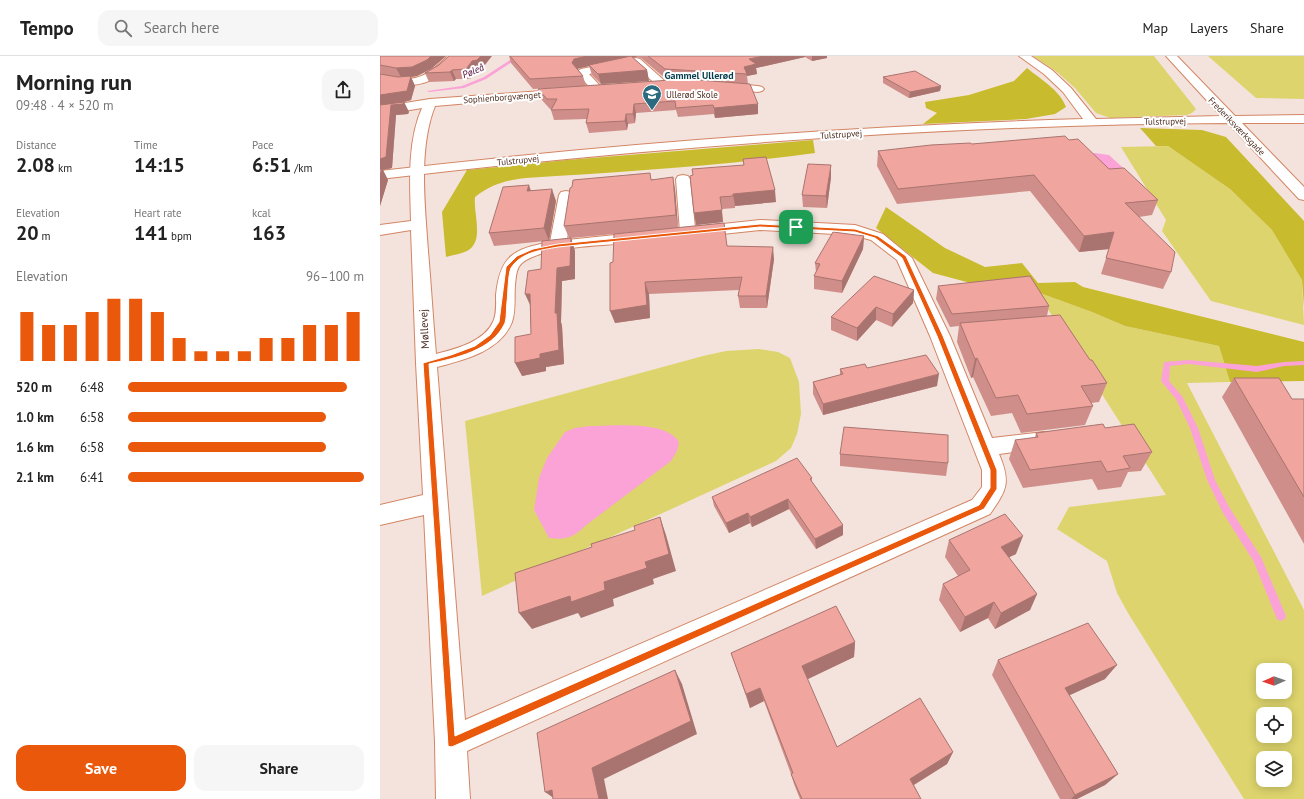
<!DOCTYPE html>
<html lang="en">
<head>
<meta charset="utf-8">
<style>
  :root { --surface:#fff; --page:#f6f6f6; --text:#222; --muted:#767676; --line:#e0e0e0; --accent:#ea580c }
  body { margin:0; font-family:"PT Sans",sans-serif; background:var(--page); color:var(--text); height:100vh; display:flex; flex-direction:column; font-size:15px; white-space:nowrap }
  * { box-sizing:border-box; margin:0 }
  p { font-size:13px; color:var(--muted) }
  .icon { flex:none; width:22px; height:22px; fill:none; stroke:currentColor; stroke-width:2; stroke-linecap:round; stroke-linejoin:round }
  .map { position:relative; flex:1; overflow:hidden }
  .drawer { display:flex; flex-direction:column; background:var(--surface); width:380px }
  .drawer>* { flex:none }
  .needle { width:26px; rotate:268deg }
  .tools { position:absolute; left:876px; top:607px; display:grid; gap:8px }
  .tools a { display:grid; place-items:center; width:36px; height:36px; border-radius:8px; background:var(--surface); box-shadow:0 2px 10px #0003; font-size:20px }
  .pin { position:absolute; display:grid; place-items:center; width:34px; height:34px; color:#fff; margin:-17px; border-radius:8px; box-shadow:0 2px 6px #0006 }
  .round { display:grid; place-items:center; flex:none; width:42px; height:42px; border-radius:12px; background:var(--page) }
  .head { display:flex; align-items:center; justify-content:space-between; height:68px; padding:0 16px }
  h1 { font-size:22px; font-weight:800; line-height:30px }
  .metrics { display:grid; grid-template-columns:repeat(3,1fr); gap:6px; height:68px; padding:4px 16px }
  .metrics div { display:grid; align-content:center }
  .metrics b { font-size:20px; font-weight:800 }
  .metrics small { font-size:11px; font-weight:400 }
  .metrics p { font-size:11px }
  .chart { height:112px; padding:8px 16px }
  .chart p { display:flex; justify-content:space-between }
  .chart svg { width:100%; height:72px; margin-top:4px; stroke:var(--accent); stroke-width:6 }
  .action { display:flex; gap:8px; margin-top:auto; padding:8px 16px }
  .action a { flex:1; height:46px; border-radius:12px; background:var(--accent); color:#fff; font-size:16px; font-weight:800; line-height:46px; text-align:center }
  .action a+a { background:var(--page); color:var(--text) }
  ul { padding:0 16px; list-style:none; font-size:13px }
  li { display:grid; grid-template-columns:64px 48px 1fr; align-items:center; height:30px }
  li i { height:10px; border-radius:5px; background:var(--accent) }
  header { display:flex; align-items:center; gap:24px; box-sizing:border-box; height:56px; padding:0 20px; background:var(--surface); border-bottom:1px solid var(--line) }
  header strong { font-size:19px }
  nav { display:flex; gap:22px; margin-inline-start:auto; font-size:14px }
  .search { width:280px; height:36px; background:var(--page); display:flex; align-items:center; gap:10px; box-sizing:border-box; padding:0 14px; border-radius:12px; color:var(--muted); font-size:15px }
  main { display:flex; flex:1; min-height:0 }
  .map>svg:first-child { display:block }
  .green { fill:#ddd46d; fill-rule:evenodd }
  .forest { fill:#c8bb2d }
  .water { fill:#fba3d7 }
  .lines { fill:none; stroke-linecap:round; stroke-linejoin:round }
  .stream { fill:#fba3d7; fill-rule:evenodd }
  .street-casing { stroke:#d38564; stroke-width:2 }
  .secondary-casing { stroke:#d38564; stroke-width:2 }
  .street { fill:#fff; fill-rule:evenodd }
  .secondary { fill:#fff; fill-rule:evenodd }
  .wall { fill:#cf8e89 }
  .shaded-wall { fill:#a9746f }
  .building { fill:#f1a59f; stroke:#a9746f }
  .route { fill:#ea580c; stroke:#fff; fill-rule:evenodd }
  .labels { text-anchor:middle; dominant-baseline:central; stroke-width:4; stroke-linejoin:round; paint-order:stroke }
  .far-poi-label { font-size:9px; fill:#4e2d1f; stroke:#fff; text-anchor:start }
  .far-street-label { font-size:9px; fill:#4e2d1f; stroke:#fff }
  .far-water-label { font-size:10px; font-style:italic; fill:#4e0b39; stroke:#fff }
  .far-neighbourhood-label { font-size:10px; font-weight:bold; fill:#073e4f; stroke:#fff }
  .street-label { font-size:11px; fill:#4e2d1f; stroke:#fff }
</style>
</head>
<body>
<header>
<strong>Tempo</strong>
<div class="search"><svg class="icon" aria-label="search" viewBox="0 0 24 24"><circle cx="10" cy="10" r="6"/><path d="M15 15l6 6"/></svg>Search here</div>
<nav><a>Map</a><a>Layers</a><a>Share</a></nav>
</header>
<main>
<section class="drawer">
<div class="head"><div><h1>Morning run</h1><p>09:48 · 4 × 520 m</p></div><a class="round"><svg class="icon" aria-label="share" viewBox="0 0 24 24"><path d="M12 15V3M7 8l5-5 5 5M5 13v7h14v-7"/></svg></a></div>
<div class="metrics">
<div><p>Distance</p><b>2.08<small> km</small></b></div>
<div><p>Time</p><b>14:15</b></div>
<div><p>Pace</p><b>6:51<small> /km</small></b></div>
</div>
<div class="metrics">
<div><p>Elevation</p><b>20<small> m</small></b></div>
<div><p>Heart rate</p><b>141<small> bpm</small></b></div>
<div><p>kcal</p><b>163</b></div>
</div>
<div class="chart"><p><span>Elevation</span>96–100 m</p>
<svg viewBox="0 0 160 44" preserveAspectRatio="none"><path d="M5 44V14M15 44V22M25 44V22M35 44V14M45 44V6M55 44V6M65 44V14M75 44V30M85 44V38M95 44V38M105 44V38M115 44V30M125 44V30M135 44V22M145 44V22M155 44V14"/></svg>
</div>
<ul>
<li><b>520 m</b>6:48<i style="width:93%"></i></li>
<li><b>1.0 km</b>6:58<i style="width:84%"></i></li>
<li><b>1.6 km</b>6:58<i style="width:84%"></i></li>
<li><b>2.1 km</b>6:41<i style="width:100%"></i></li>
</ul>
<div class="action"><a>Save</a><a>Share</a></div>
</section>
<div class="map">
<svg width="924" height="743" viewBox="0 0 924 743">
  <rect width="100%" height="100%" fill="#f4e3dc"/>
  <g class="green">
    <polygon points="653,0 774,0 816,53 812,57 807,59 730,62 716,57 695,32 677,16"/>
    <polygon points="828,0 924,0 924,43 876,42"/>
    <polygon points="788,90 850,133 892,174 922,224 924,269 831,245 782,175 786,164 741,91"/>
    <path d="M657,236L712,256L745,270L839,290L850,326L807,327L924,554V743H864L748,557L737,537L727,505L677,473L689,451L786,439ZM883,614H905V636H883ZM883,658H905V680H883ZM883,702H905V724H883Z"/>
    <polygon points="379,293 398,296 410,302 419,326 421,358 417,378 411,392 396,405 102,540 85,365 323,300 346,295"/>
  </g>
  <g class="forest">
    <path d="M647,12C660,23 680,34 686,51L675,58L646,63L543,68L557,57L546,52L545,46L589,39L634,25Z"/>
    <polygon points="760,72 822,74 846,81 924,165 924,251 922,224 892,174 850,133 788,90 776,90"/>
    <path d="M433,84L435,97C339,110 243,116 146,122C127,124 111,128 95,141C93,158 105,185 87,195C81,198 72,199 66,201L62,156L87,114L187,104Z"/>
    <polygon points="506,151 565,192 605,211 642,207 658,227 695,226 703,231 924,286 924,325 850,326 839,290 745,270 712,256 657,236 598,229 553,217 496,172"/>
  </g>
  <g class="water">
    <polygon points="715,97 729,99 753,121 743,126 711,98"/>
    <path d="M210,370C233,370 286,364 299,386L297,395L291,405L205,470C193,482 185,484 169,482L154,454L159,422L167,402L185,376L195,372Z"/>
  </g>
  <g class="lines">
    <g class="stream">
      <polygon points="136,0 141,0 106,23 84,32 49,36 47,35 82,30 104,21"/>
      <polygon points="809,304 877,310 904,306 924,305 924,309 904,310 877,316 809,308 790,310 789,325 802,340 818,372 835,424 849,451 881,501 906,560 905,563 901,565 897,563 874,506 843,457 827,424 810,372 796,343 781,325 784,306"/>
    </g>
    <defs>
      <g id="street">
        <path d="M68,0H79C58,29 33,34 0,25V19C32,27 44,24 68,0Z"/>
        <polygon points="256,2 260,3 287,27 289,29 287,31 279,31 254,9 209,18 224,34 222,36 214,36 196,16 201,13"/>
        <polygon points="341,27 378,30 382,31 384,33 382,35 378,36 337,32 335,30 337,28"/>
        <path d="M189,33L193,34L195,36L193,38L55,50C38,93 45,150 48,195C51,229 53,264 56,298C75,293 104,286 113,266C117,258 116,247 116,239C120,199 134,193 170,186L179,139L181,136L186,135L191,136L193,139L187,184L264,176L270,178L272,181L270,184L264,186C235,189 163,189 142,207C136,212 136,221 135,229C134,241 136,254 132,266C121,295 84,304 57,311L85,664L592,444L602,431V414L550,280L517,204L491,184L473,179L380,174L314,181L302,179L300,176L296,123L298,120L303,119L308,120L310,123L315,171L380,164L475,169L503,178L532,202L570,280L612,382L664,376L672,378L675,384L672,390L664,392L619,398C631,427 627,433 610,458L87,695L90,743H56L55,686L44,459L0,469V449L43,439L36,307L31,174L0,179V169L31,165C30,128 27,86 42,52L0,59V51L50,43Z"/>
      </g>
      <path id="secondary" d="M639,0H651L672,14L691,32L716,63L841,60L786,0H797L855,60L924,59V67H862L924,131V144L919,143L848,67C566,69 280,90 0,123V115C233,88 469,70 703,63L683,36L664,18Z"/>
    </defs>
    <use href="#street" class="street-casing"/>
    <use href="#secondary" class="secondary-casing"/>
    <use href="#street" class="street"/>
    <use href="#secondary" class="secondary"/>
  </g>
  <g class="wall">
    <polygon points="0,0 66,0 51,13 37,20 31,21 35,30 31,44 24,46 29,56 28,58 16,59 12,112 3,114 8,124 0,150"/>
    <polygon points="129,0 448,0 447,0 447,2 432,5 425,1 376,12 377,18 367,20 368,28 378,58 335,62 334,58 298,61 296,54 256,57 255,67 248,68 247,74 209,77 206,67 207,63 174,64 171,54 172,53 170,53 161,43 158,33 297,24 287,24 261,2 256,1 252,1 267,14 269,25 221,28 212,19 209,10 197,12 203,20 206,30 153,33 131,7"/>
    <polygon points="59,9 101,14 96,15 90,23 76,23 74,25 49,26 45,17"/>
    <polygon points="503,21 561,30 560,35 529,42 503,27"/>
    <polygon points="689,84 729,113 778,144 772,159 759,161 791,216 783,233 721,218 729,193 699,196 650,135 517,148 497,110 498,95 592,88"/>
    <polygon points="363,103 396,146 355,150 355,152 342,153 343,166 316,169 364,109"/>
    <polygon points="451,121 447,152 423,151 422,139"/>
    <polygon points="272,123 295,133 298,172 191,182 195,195 195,223 182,225 181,266 182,270 184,308 166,311 166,315 142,320 151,278 150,250 161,213 165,185 114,190 109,177 151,135 176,145 169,185 189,182 184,170"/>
    <polygon points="484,180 483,193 462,237 434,233 434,220 436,216 435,207"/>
    <polygon points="347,190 394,203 387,252 360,252 358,240 359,234 269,238 270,262 235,267 230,207"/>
    <polygon points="558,230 669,250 667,260 710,304 727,327 719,346 711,347 713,350 705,369 641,377 632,357 611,360 593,321 591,322 577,286 579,270 570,271 556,243"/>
    <polygon points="534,234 533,247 512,271 496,264 477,285 451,274 451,261"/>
    <polygon points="487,312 557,330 443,359 433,338 433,326 460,319 460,313"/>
    <polygon points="854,322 912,343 924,343 924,488 842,341"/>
    <polygon points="725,372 772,396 761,415 748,416 741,431 718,434 712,423 643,432 629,403 635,384 655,382 656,377"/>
    <polygon points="460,398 568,407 566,420 460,410"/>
    <polygon points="432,422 432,427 463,479 436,493 409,453 372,471 370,467 349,477 334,450 332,441"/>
    <polygon points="569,484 636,498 629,501 657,538 650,554 615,573 608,562 580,576 559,544 563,528 578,520 565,501"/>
    <polygon points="475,586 474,601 427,623 457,691 573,696 567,708 534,729 541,743 420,743 414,728 411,718 384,645 370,652 356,611 351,597"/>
    <polygon points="618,604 725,623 689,639 738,718 725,729 697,743 680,743 612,619"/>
  </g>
  <g class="shaded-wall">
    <polygon points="51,0 66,0 51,13 37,20 31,21 35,30 31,44 24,46 29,56 28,58 16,59 12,112 3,114 8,124 0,150 0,39 21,21 16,12"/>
    <polygon points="101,0 112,0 101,14 96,15 90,23 86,13 92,5"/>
    <polygon points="207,0 256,0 256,1 210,10 209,9 209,10 197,13 192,7 194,3"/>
    <polygon points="384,0 425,0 425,1 376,12 377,18 367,20 364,11 369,3"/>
    <polygon points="432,0 448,0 447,0 447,2 432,5"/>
    <polygon points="72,14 76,23 74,25 70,16"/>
    <polygon points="267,14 269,25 221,28 218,18"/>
    <polygon points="561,30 560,35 529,42 530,36"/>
    <polygon points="254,48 256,57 255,67 253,58"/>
    <polygon points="378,48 378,58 335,62 334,52"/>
    <polygon points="246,58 248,68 247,74 245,65"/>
    <polygon points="451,109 451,121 447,152 446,140"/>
    <polygon points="293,121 295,133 298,172 296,159"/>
    <polygon points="149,129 153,141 147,135"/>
    <polygon points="172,133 176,145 169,185 164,172"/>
    <polygon points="395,134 396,146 355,150 353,138"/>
    <polygon points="340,141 343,166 316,169 314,157"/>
    <polygon points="734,176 729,193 699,196 704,180"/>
    <polygon points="484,180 483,193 462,237 462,225"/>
    <polygon points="191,182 195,195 195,223 182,225 181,266 182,270 184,308 166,311 166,315 142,320 135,307 160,298 175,257 177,212"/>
    <polygon points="393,191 394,203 387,252 386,240"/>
    <polygon points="265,226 269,238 270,262 235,267 230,255"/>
    <polygon points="534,234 533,247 512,271 513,258"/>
    <polygon points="145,238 150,238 151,251"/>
    <polygon points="496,251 496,264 477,285 477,272"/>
    <polygon points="597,302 593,321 591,322 595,303"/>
    <polygon points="559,318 557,330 443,359 443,348"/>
    <polygon points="408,443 409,453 372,471 370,461"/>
    <polygon points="368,457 370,467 349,477 346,467"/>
    <polygon points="280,461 286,479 296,515 273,523 274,528 233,543 234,550 201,562 198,557 152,573 139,557 224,526 265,506"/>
    <polygon points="463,469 463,479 436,493 435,483"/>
    <polygon points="643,480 636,498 615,508 621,491"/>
    <polygon points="657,538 650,554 615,573 621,557"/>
    <polygon points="614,546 608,562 580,576 585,561"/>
    <polygon points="475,586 474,601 424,625 422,610"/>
    <polygon points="737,609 725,623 675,646 685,632"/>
    <polygon points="295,614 302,628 317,678 224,723 228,743 219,743 212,712"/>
    <polygon points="380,632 384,645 370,652 366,638"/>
    <polygon points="573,696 567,708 527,733 530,723"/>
    <polygon points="738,718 725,729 697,743 691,743 695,739"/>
    <polygon points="172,734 175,743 165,736"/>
  </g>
  <g class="building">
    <polygon points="0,0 51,0 47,4 32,11 16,12 0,9"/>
    <polygon points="69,0 101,0 97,4 92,5 86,13 72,14 70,16 45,17 59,9"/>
    <polygon points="130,0 207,0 194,3 192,7 203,20 150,23"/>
    <polygon points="251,0 267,14 218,18 209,9"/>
    <polygon points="268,0 384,0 369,3 376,8 364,11 367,18 285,13"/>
    <polygon points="535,15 561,30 530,36 503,21"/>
    <polygon points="0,18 18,21 31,20 27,35 0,39"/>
    <polygon points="306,23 370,28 378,48 334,52 333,49 296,52 295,45 254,48 253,58 246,58 245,65 206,67 209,53 171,54 177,43 167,43 158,33"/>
    <polygon points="24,46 23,48 11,49 6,101 0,103 0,49"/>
    <polygon points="685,80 689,84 698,83 729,113 744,112 778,144 745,147 795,196 791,216 726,202 734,176 704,180 654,119 518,133 498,95 551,89 590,87 592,88"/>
    <polygon points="386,101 395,134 353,138 353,140 340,141 342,154 314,157 310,120 313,119 312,113 364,109 363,103"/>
    <polygon points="428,108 451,109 446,140 422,139"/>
    <polygon points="0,113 2,113 0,120"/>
    <polygon points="270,117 271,124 293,121 296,159 184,170 190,132 192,131 193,124"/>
    <polygon points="149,129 147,135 172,133 164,172 109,177 123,131"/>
    <polygon points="344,167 347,190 393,191 386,240 358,240 362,221 265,226 267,249 230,255 230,207 233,206 234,178"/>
    <polygon points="453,176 484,180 462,225 434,220 440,208 435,207"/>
    <polygon points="191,182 190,210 177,212 175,257 177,257 179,294 160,298 160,302 135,307 135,281 151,278 150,238 145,238 148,215 161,213 162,185"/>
    <polygon points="494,220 534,234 513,258 496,251 477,272 451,261"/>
    <polygon points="650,220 669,250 572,258 558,230"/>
    <polygon points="680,259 710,304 712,304 727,327 701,330 713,350 647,358 638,339 616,342 597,302 595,303 580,267"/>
    <polygon points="546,299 559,318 443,348 433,326 463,318 460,313 485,308 487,312"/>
    <polygon points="854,322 899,322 912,343 924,343 924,441"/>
    <polygon points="723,368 725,372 754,368 772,396 743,400 750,412 727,416 721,405 650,414 635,384 658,381 656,377"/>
    <polygon points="464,371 568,379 568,407 460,398"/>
    <polygon points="417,402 432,422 430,423 463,469 435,483 408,443 370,461 368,457 346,467 332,441"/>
    <polygon points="625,458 643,480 621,491 657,538 621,557 614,546 585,561 563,528 590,514 569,484"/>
    <polygon points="280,461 289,498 265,506 267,512 224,526 225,534 191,546 190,540 139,557 135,517 212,491 211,488 255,474 254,470"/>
    <polygon points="456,550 475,586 422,610 457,691 540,642 573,696 530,723 541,743 422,743 411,718 413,717 380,632 366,638 351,597"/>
    <polygon points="708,567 737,609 685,632 738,718 695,739 618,604"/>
    <polygon points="295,614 311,665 212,712 219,743 173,743 172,734 165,736 157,677"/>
  </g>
  <path class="route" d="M380,168L475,173L498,180L526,200L563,280L617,414V433L604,453L74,690L71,691L68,690L43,307L71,299L95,290L110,279L119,266L126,211L137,200L153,193L178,188ZM380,171L475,176L495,182L522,202L557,280L610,414V432L599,449L75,680L49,308C75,302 112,295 125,267C127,261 126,252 127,246C128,238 128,218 131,212C141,196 162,194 178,191Z"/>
  <defs>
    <symbol id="school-pin" viewBox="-11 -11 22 30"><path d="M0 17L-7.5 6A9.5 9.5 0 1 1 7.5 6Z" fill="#2c6a80" stroke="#fff"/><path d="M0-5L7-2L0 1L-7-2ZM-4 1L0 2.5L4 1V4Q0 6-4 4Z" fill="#fff"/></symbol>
  </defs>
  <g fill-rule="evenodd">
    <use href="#school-pin" x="261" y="27" width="22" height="30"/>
  </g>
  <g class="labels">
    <g class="far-poi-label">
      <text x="286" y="38">Ullerød Skole</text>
    </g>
    <g class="far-street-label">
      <text transform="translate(122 41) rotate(-4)">Sophienborgvænget</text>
      <text transform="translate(785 65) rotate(-1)">Tulstrupvej</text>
      <text transform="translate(857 70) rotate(46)">Frederiksværksgade</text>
      <text transform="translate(461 78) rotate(-4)">Tulstrupvej</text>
      <text transform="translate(138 104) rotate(-6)">Tulstrupvej</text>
    </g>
    <g class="far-water-label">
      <text transform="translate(93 15) rotate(-23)">Pøleå</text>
    </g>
    <g class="far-neighbourhood-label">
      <text x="319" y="19">Gammel Ullerød</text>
    </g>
    <g class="street-label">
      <text transform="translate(44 273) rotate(-93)">Møllevej</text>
    </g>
  </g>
</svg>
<div class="tools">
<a><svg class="needle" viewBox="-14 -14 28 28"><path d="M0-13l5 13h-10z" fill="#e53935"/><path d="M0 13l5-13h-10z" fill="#767676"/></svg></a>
<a><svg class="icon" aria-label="locate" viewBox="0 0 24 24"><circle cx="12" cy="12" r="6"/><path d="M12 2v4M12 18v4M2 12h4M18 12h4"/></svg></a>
<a><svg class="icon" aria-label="layers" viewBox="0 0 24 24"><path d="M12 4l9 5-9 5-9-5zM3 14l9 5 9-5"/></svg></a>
</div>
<div class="pin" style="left:416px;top:171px;background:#1e9e55"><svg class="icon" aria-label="arrive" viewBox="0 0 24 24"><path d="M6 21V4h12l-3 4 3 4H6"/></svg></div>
</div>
</main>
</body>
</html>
